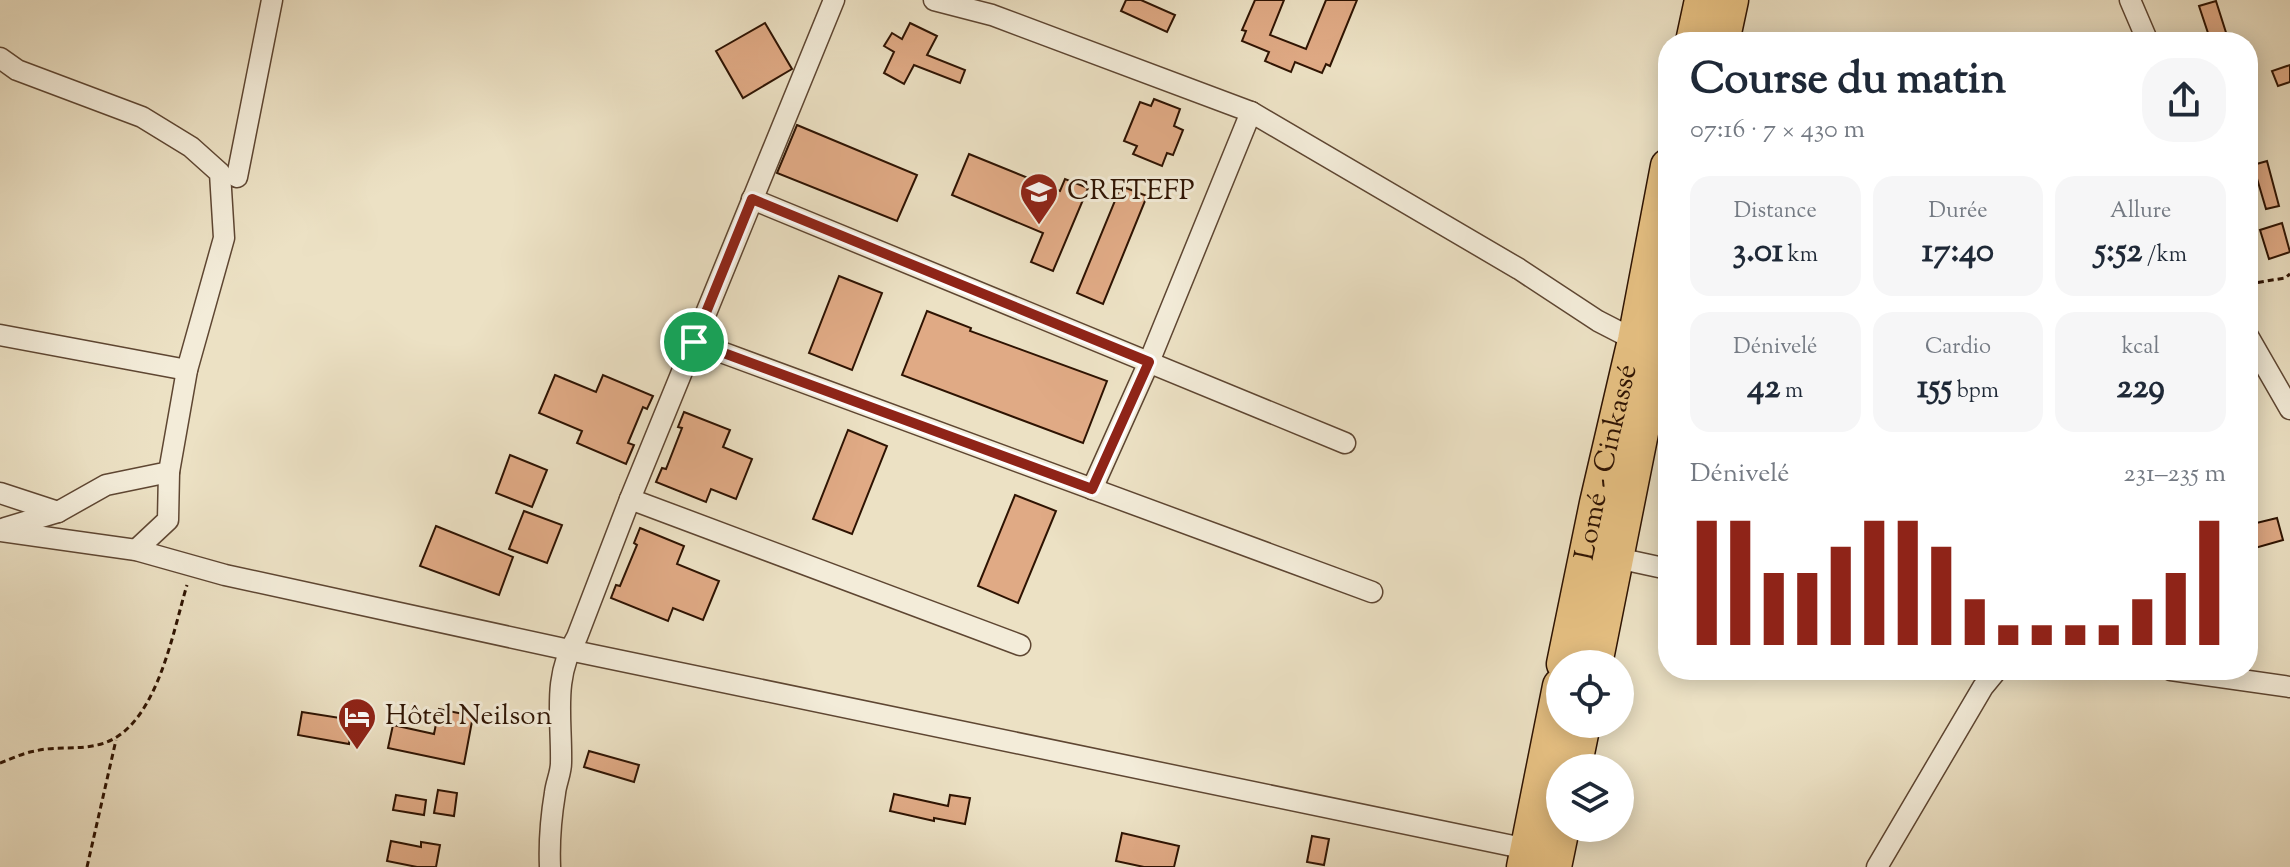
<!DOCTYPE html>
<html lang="fr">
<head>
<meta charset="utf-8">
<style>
  :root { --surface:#fff; --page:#f6f6f7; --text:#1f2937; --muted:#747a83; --accent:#8f2418 }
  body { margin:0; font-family:"Sorts Mill Goudy",serif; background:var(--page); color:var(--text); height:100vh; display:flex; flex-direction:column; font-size:30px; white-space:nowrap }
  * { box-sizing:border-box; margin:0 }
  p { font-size:26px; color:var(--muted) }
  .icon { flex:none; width:44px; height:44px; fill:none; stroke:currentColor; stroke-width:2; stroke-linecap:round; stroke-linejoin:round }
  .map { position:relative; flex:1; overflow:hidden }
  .details { position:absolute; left:1658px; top:32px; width:600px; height:648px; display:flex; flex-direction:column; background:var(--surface); border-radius:32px; box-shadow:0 4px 20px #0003 }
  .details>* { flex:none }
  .buttons { position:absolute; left:1546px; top:650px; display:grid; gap:16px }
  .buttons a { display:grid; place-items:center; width:88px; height:88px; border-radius:50%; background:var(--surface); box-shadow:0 4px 20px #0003; font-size:40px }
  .pin { position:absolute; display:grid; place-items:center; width:68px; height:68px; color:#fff; margin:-34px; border:4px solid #fff; border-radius:50%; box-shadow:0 2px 8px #0007 }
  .round { display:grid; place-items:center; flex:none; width:84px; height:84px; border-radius:32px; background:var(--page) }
  .head { display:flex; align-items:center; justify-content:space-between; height:136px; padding:0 32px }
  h1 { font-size:44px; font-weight:800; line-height:60px }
  .metrics { display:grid; grid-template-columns:repeat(3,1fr); gap:12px; height:136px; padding:8px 32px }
  .metrics div { display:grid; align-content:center; border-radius:20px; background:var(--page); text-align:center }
  .metrics b { font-size:34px; font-weight:800 }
  .metrics small { font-size:22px; font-weight:400 }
  .metrics p { font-size:22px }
  .chart { height:224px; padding:16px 32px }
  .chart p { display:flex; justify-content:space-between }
  .chart svg { width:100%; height:144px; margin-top:8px; stroke:var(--accent); stroke-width:6 }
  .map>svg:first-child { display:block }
  .building { fill:#e0aa85; stroke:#2e1302; stroke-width:2 }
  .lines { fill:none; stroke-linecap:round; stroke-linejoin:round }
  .street-casing { stroke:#5e4632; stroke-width:23 }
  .highway-casing { stroke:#2e1302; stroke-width:37 }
  .path { stroke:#2e1302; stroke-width:3; stroke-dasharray:6 4; stroke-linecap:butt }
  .street { stroke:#f3ecd9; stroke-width:20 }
  .highway { stroke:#e6c082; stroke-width:34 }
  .route-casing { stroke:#fff; stroke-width:16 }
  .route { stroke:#8f2418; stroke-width:10 }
  .labels { text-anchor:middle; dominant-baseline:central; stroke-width:6; stroke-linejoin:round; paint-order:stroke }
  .poi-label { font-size:28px; fill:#2e1302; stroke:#f3ecd9; text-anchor:start }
  .street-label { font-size:28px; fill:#2e1302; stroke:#f3ecd9 }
</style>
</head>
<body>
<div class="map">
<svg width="2290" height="867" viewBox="0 0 2290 867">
  <rect width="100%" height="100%" fill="#ece1c4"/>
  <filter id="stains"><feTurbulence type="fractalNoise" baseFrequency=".0025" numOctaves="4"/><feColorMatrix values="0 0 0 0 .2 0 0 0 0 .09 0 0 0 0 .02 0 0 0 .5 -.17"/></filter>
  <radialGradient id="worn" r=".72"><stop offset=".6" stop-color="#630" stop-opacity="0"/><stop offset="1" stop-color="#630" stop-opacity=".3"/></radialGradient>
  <g class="building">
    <polygon points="1126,0 1141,0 1175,15 1167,32 1121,11"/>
    <polygon points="1255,0 1284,0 1270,35 1306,49 1326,0 1357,0 1330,66 1326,64 1322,73 1295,62 1291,72 1265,61 1269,52 1242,41 1246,31 1242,30"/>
    <polygon points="2216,1 2229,42 2211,42 2199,6"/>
    <polygon points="765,23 792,69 743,98 716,51"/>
    <polygon points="910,23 937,36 927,55 965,70 960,83 914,65 904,84 884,73 894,52 884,46 892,33 902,39"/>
    <polygon points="2290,65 2290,82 2278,86 2272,71"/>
    <polygon points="1154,99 1180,109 1174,126 1183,130 1173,155 1167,153 1162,166 1133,154 1137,146 1124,141 1140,102 1151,106"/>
    <polygon points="797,125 917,175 897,221 777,173"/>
    <polygon points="969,154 1060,191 1065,179 1088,188 1053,271 1031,262 1043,233 952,195"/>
    <polygon points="2267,161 2279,206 2266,209 2253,165"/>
    <polygon points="1121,186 1147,196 1103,304 1077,293"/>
    <polygon points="2282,223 2290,252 2269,259 2260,230"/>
    <polygon points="839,276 882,293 852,370 809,353"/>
    <polygon points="927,311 971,328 970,331 1107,381 1083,443 902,375"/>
    <polygon points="555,375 596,392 603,375 653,396 647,409 643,407 628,443 634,445 626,464 577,443 582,431 539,413"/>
    <polygon points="684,412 730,430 723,447 752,459 736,499 711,489 706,502 656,482 662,468 666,469 682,428 678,427"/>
    <polygon points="848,430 887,446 852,534 813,519"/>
    <polygon points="510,455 547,470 532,507 496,493"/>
    <polygon points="1015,495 1056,511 1018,603 978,586"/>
    <polygon points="524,511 562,525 547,563 509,549"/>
    <polygon points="2277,518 2283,540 2248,550 2248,525"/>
    <polygon points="436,526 513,557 499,595 420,566"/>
    <polygon points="640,528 684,546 677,564 719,581 703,620 673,608 668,621 611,598 616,585 620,586 637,545 634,543"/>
    <polygon points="439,709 473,716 464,764 388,748 393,725 434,734"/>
    <polygon points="302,712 353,720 349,744 298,735"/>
    <polygon points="589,751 639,765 634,782 584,767"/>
    <polygon points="438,790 457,793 454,816 434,813"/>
    <polygon points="894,794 948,806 950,795 970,798 965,824 934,818 934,821 890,811"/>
    <polygon points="396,795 426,800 424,815 393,810"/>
    <polygon points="1122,833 1179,846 1174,867 1144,867 1116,861"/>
    <polygon points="1312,836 1329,839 1324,865 1307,862"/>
    <polygon points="391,841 421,847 421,842 440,845 436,867 417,867 387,861"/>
  </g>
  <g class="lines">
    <defs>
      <g id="street">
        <polyline points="934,0 992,15 1251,112 1519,269 1598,321 1635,340"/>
        <polyline points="2130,0 2148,42"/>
        <polyline points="0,58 17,70 142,117 191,147 220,173 224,238 187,370 169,472 106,485 58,512 5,528"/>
        <polyline points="237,177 272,0"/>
        <polyline points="752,199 1345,443"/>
        <polyline points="0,335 187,370"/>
        <polyline points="2248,336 2290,409"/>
        <polyline points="694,342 1372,592"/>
        <polyline points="1092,489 1149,362 1251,112"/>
        <polyline points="0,493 58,512"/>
        <polyline points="630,499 1020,645"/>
        <polyline points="0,531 136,550 225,575 569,650 1527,849"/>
        <polyline points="136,550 168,520 169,472"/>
        <polyline points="1617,558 1668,569"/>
        <polyline points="2171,670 2290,687"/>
        <path d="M550,867C549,843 551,817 555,793C556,783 561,773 561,763C562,718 552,678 577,637L630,499L834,0"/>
        <polyline points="1877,867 1983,687 1997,670"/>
      </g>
      <g id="highway">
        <polyline points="1693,42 1702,0"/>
        <polyline points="1722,42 1731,0"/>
        <path id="s1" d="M1564,664L1597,503L1635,340L1668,166"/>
        <polyline points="1595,664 1668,297"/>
        <polyline points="1574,768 1583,724"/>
        <polyline points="1524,867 1560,686"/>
        <polyline points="1554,867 1562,828"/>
      </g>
    </defs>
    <use href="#street" class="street-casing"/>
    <use href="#highway" class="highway-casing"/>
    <g class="path">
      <polyline points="2248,284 2285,278 2290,274"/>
      <path d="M0,763C11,759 23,753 35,751C55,746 77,750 97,745C156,733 172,634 187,585"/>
      <polyline points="87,867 116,740"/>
    </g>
    <use href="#street" class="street"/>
    <use href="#highway" class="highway"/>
  </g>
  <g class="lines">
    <defs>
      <polygon id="route" points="752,199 1149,362 1092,489 694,342"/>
    </defs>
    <use href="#route" class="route-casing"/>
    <use href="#route" class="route"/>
  </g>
  <defs>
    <symbol id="school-pin" viewBox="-11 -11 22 30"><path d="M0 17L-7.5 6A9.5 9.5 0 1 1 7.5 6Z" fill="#8f2418" stroke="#f3ecd9"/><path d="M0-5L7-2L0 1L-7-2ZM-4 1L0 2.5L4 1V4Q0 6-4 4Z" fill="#fff"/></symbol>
    <symbol id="hotel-pin" viewBox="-11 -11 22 30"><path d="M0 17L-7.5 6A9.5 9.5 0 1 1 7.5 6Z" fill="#8f2418" stroke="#f3ecd9"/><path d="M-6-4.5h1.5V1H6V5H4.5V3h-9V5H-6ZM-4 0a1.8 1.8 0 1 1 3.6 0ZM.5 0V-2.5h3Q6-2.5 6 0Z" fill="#fff"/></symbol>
  </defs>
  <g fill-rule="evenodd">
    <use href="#school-pin" x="1017" y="170" width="44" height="60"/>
    <use href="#hotel-pin" x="335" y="695" width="44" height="60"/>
  </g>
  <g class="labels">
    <g class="poi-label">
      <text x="1067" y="192">CRETEFP</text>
      <text x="385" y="717">Hôtel Neilson</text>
    </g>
    <g class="street-label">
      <text stroke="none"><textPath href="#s1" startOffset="206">Lomé - Cinkassé</textPath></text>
    </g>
  </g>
  <rect width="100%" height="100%" filter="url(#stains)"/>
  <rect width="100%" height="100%" fill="url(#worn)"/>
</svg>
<div class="buttons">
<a><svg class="icon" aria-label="locate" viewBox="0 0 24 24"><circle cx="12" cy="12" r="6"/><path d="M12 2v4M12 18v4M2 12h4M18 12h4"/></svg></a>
<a><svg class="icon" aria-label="layers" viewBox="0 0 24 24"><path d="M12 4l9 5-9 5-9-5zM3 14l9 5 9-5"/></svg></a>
</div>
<div class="pin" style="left:694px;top:342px;background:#1e9e55"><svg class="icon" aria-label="arrive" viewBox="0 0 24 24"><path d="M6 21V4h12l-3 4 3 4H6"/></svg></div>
<section class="details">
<div class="head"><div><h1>Course du matin</h1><p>07:16 · 7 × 430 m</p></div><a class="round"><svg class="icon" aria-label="share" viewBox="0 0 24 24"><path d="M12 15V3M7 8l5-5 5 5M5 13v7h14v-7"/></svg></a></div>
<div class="metrics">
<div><p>Distance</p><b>3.01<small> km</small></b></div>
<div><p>Durée</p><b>17:40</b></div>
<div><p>Allure</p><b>5:52<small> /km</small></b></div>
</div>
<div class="metrics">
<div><p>Dénivelé</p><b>42<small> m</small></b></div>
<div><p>Cardio</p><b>155<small> bpm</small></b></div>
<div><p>kcal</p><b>229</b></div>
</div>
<div class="chart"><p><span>Dénivelé</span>231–235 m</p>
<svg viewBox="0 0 160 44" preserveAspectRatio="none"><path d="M5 44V6M15 44V6M25 44V22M35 44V22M45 44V14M55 44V6M65 44V6M75 44V14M85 44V30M95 44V38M105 44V38M115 44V38M125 44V38M135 44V30M145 44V22M155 44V6"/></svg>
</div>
</section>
</div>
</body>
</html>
